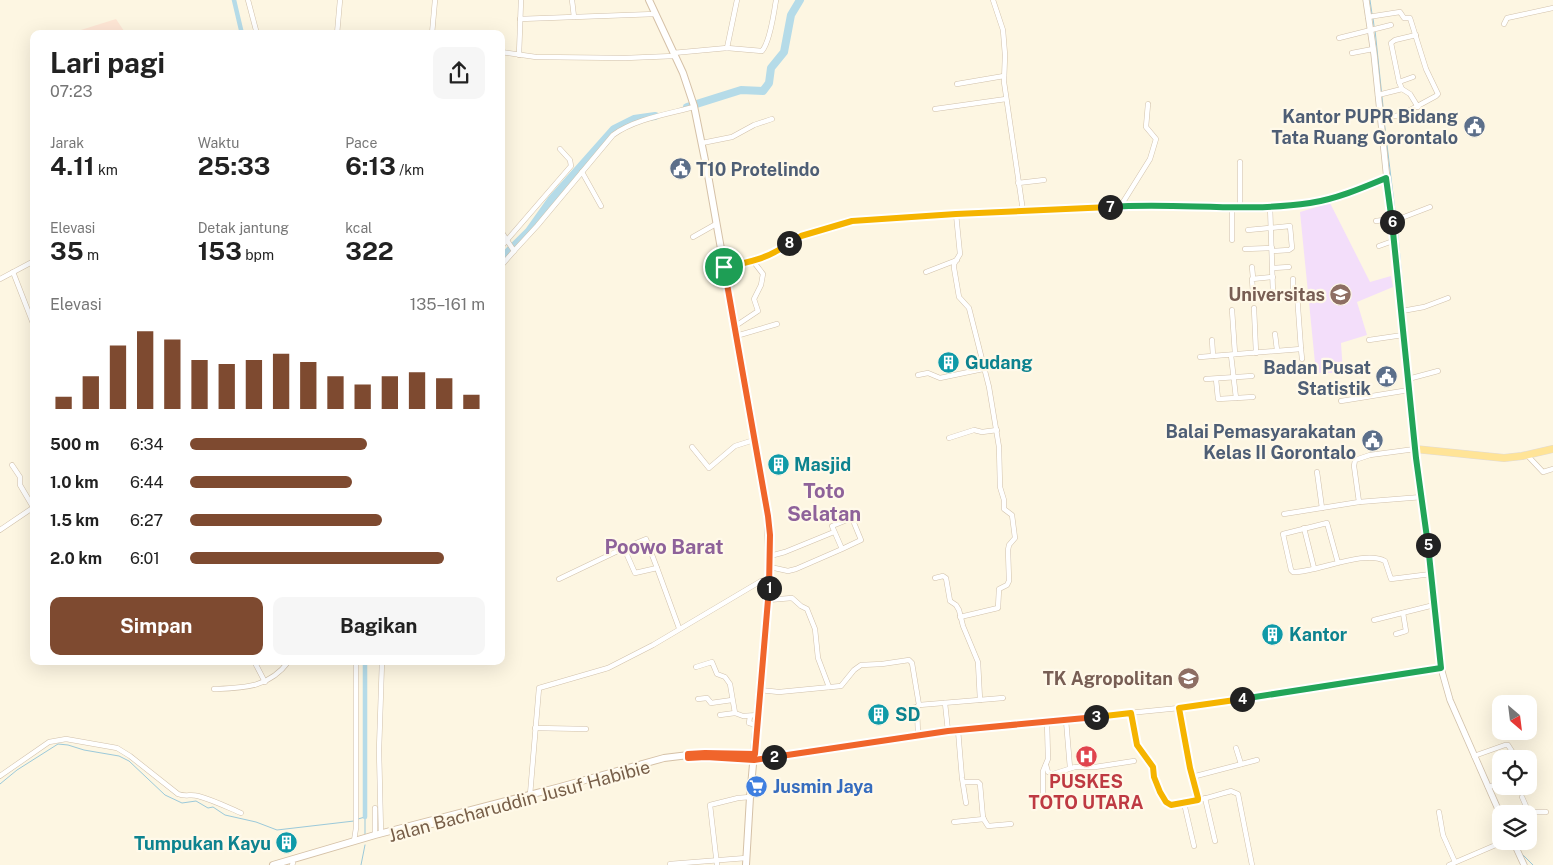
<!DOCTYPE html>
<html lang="id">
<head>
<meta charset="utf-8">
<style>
  :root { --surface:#fff; --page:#f6f6f6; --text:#222; --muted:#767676; --accent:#7e4a30 }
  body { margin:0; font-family:"Public Sans",sans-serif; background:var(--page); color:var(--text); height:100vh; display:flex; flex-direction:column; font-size:19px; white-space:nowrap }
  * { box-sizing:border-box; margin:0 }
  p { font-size:16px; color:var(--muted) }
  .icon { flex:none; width:28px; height:28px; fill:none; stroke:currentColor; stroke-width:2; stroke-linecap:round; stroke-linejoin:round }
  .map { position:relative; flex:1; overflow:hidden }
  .drawer { position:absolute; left:30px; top:30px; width:475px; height:635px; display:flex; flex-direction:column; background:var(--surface); border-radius:10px; box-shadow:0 5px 20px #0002 }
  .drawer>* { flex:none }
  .needle { width:32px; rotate:152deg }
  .fabs { position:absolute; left:1492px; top:695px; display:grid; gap:10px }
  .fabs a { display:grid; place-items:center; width:45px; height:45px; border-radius:10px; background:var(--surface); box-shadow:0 5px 20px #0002; font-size:25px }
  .pin { position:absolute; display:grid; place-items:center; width:42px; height:42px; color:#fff; margin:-21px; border:2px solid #fff; border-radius:50%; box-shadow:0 1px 5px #0007 }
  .km { position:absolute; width:25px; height:25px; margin:-12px; border-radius:50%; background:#222; color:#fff; font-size:14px; line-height:25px; text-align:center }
  .round { display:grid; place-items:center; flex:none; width:52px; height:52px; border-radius:10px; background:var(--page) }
  .head { display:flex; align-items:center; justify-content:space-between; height:85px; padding:0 20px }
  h1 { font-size:28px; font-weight:700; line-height:38px }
  .stats { display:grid; grid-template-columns:repeat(3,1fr); gap:8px; height:85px; padding:5px 20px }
  .stats div { display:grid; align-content:center }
  .stats b { font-size:25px; font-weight:700 }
  .stats small { font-size:14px; font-weight:400 }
  .stats p { font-size:14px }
  .chart { height:140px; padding:10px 20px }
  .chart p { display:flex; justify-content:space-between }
  .chart svg { width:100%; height:90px; margin-top:5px; stroke:var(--accent); stroke-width:6 }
  .primary-button { display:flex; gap:10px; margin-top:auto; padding:10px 20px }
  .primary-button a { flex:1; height:58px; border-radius:10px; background:var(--accent); color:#fff; font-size:20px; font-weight:700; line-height:58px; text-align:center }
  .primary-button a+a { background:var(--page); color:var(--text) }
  ul { padding:0 20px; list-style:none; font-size:16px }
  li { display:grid; grid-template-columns:80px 60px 1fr; align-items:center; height:38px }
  li i { height:12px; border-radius:6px; background:var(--accent) }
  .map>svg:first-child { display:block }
  .commercial { fill:#fee6d5 }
  .education { fill:#f3defa }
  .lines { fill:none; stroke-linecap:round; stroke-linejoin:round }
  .stream { stroke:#9bc9da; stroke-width:1 }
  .canal { stroke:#b5dbe8; stroke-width:4.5 }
  .river { stroke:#b5dbe8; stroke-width:8 }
  .minor-casing { stroke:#d1c1ab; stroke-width:5.5 }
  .tertiary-casing { stroke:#d1c1ab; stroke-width:7 }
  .secondary-casing { stroke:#d5c1a7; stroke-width:8 }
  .primary-casing { stroke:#e1dbd7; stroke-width:8 }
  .minor { stroke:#fff; stroke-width:4.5 }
  .tertiary { stroke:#fff; stroke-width:5.5 }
  .secondary { stroke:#fff; stroke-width:6 }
  .primary { stroke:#ffe497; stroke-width:7 }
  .split-1-casing { stroke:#fff; stroke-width:10 }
  .split-2-casing { stroke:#fff; stroke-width:10 }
  .split-3-casing { stroke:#fff; stroke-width:10 }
  .split-4-casing { stroke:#fff; stroke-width:10 }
  .split-5-casing { stroke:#fff; stroke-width:10 }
  .split-6-casing { stroke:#fff; stroke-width:10 }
  .split-7-casing { stroke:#fff; stroke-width:10 }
  .split-8-casing { stroke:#fff; stroke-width:10 }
  .split-9-casing { stroke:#fff; stroke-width:10 }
  .split-1 { stroke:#f0652b; stroke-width:6 }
  .split-2 { stroke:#f0652b; stroke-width:6 }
  .split-3 { stroke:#f0652b; stroke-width:6 }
  .split-4 { stroke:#f5b400; stroke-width:6 }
  .split-5 { stroke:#22a559; stroke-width:6 }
  .split-6 { stroke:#22a559; stroke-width:6 }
  .split-7 { stroke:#22a559; stroke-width:6 }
  .split-8 { stroke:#f5b400; stroke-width:6 }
  .split-9 { stroke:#f5b400; stroke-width:6 }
  .labels { text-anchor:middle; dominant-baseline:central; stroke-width:4.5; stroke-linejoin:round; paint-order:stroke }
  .service-label { font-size:18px; font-weight:bold; fill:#4e5e75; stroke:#fff9e9; text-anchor:end }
  .education-label { font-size:18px; font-weight:bold; fill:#785e54; stroke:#fff9e9; text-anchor:end }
  .culture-label { font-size:18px; font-weight:bold; fill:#0d838f; stroke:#fff9e9; text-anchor:start }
  .health-label { font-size:18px; font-weight:bold; fill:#be3a42; stroke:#fff9e9 }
  .shop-label { font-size:18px; font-weight:bold; fill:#366cbe; stroke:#fff9e9; text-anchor:start }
  .street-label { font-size:18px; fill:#765d47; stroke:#fff9e9 }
  .quarter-label { font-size:20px; font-weight:bold; fill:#8e629a; stroke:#fff9e9 }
</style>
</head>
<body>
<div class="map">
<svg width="1553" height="865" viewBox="0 0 1553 865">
  <rect width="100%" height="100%" fill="#fdf6e2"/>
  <polygon class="commercial" points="116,19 126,34 68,34"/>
  <polygon class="education" points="1330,203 1370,282 1391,276 1393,287 1357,302 1367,335 1341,343 1343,373 1316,373 1300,212"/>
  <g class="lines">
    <g class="stream">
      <polyline points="1370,0 1372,14"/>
      <polyline points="1373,18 1374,26"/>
      <polyline points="1375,30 1384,116"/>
      <polyline points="1384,120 1398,236 1411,377"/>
      <polyline points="1411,381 1415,419"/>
      <polyline points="0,784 17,770 58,744 68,745 84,750 119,756 129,761 165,795 182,803 196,801 208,808 213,807 225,815 256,822 277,830 354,821"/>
      <polyline points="358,819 365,817 365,835"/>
      <polyline points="1523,855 1533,865"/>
      <polyline points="361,865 365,845"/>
    </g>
    <g class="canal">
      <polyline points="234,0 242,34"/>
      <polyline points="365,817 365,661"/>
    </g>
    <g class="river">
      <polyline points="687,107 741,90 763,91 769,83 771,68 784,52 791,15 800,0"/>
      <polyline points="501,259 529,231 551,200 614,129 634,119 655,116"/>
    </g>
    <defs>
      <g id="minor">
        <polyline points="248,0 257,34"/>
        <polyline points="572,0 574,17"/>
        <polyline points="993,0 1003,30 1005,55 1004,82 1023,211"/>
        <polyline points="1368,17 1400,12 1404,18 1410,18 1426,69 1438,94 1436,96 1401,115 1381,118"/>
        <polyline points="520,19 655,14"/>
        <polyline points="1504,24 1507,18 1553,8"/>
        <polyline points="337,34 340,0"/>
        <polyline points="432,34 435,0"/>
        <polyline points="1339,38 1391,25"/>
        <polyline points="727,48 737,0"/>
        <polyline points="501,52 536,57 625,58 674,56"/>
        <path d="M673,53L727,48L762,51C770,42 774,13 776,0"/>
        <polyline points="1352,53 1373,49"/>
        <polyline points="519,55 521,0"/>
        <polyline points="1413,77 1399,82 1402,89 1410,94 1418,107"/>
        <polyline points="1399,82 1391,43 1395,40 1416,35"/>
        <polyline points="957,84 1004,76"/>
        <polyline points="1378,95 1402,89"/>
        <polyline points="935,109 1006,99"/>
        <polyline points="702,143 732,137 754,125 772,119"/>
        <polyline points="1240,162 1240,208"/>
        <polyline points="582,172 601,206"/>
        <polyline points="1018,183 1044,180"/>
        <polyline points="1270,205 1273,294"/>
        <polyline points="1120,207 1150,159 1156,139 1146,127 1148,104"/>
        <polyline points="956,214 960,254 954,264 954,268 959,297 969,308 989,387 999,447 1000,487 1004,500 1004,509 1012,515 1015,538 1009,545 1008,550 1009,581 1007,585 999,589 998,608 960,617"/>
        <polyline points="1376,221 1404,217 1430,207"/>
        <polyline points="1248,230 1290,226 1292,248 1289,250 1273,251"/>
        <path d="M501,231L514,251L537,226L613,135C635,119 668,114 694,107"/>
        <polyline points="693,237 716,224"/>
        <polyline points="1232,240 1232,208"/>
        <polyline points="1379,246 1393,241"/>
        <polyline points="501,247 571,166 570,160 560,149"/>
        <polyline points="1245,249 1272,248"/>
        <polyline points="501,266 514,251"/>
        <polyline points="724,267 753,261 776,252 801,236 852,221 956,214 1128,206 1232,208 1289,205 1320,201 1387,178"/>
        <polyline points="1252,267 1253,278"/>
        <polyline points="1273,268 1289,267"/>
        <polyline points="13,272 34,326"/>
        <polyline points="926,272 957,260"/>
        <polyline points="0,279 34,261"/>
        <polyline points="1293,279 1293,293"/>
        <polyline points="1254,308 1256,353"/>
        <polyline points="1232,310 1235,354"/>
        <polyline points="1402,311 1424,307 1448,298"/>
        <polyline points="734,327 758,311 754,299 761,285 763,274 753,261"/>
        <polyline points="1275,334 1277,350"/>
        <polyline points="736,336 777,324"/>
        <polyline points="1212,340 1213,356"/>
        <polyline points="1369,340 1403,335"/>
        <polyline points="1301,349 1302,359"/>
        <polyline points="1231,355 1236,398 1253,397"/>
        <polyline points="1200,357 1301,349 1297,294 1293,293 1255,295 1253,293 1252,279 1273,277"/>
        <polyline points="918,375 928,373 940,378 983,369"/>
        <polyline points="1206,379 1252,376"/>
        <polyline points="1216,379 1218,399 1236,398"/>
        <polyline points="1408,379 1438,371"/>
        <polyline points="1341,401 1409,390"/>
        <polyline points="949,438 974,430 982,432 997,430"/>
        <polyline points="692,447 709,468 735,446 754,440"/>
        <polyline points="1415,449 1370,455 1355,460 1354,466 1359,502 1422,497"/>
        <polyline points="1527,455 1543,472 1553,469"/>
        <polyline points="12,465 20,477 20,485 33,507"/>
        <polyline points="1317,472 1322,508"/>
        <polyline points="1284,514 1359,502"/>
        <polyline points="1304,528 1314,568"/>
        <polyline points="0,530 34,507"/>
        <polyline points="624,548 646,539 657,568"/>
        <polyline points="770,556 785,552 834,532"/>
        <path d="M1338,563L1327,523L1283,534L1291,570L1293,572C1315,573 1365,549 1385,561L1391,579L1431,574"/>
        <polyline points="770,567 788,571 796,569 842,549 832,526 852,518 861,540 842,549"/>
        <polyline points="935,578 943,576 946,578 950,601 956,605 959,610 963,626 978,662 980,700"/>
        <polyline points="559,579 624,548 635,573 657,568 679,628"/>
        <polyline points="768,600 792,598 801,606 807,609 815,629 818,658 829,687"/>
        <polyline points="1374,620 1434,605"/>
        <polyline points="1396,634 1406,631 1403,613"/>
        <polyline points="254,661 265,682"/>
        <polyline points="696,667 712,662 717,674 725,677 730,684 735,713 743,716 759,715"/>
        <path d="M214,689C244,688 269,688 289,661"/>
        <polyline points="760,690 779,692 841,686 854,670 861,665 882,664 909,660 912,663 919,705"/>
        <polyline points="698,699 707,698 711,703 732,700"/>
        <polyline points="945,703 948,731"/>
        <polyline points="1179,708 1192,777 1257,760"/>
        <polyline points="905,709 917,707"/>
        <path d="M1131,713C1133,723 1133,734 1137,743C1140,753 1151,758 1154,768C1156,777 1160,803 1171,805C1180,807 1220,794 1231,791L1238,794L1252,865"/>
        <polyline points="720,715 735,713"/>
        <polyline points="750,716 749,723 757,725"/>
        <polyline points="1066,720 1070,768"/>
        <polyline points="535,728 586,729"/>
        <polyline points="958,730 962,778 966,803"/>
        <polyline points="918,735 917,707 919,705 1003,698"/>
        <polyline points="1236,748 1241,764"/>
        <polyline points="1474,756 1505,745 1508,745 1515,756"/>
        <polyline points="754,760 762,758 948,731 1179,708 1441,668"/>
        <polyline points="1046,765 1048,772 1053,774 1075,767 1095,767 1134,761"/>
        <path d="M0,776L49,742L66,739L117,748L130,756L178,794C185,797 191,794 198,796C213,800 227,807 241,813"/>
        <polyline points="1192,777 1198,800"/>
        <polyline points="963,782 978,782 980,784 983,818 988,826 1011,824"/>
        <polyline points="1518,786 1519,788"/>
        <polyline points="1488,787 1501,783"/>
        <polyline points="530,795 539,688 608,668 653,645 761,581 770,579"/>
        <polyline points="1522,797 1529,813"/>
        <polyline points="1040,798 1043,795 1043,771 1048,759 1047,721"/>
        <polyline points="1205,798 1215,841"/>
        <polyline points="1184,803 1194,846"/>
        <polyline points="375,808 375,835"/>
        <polyline points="1439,812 1443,835 1455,862"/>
        <polyline points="1526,814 1536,812 1546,812"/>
        <polyline points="954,822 984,819"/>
        <polyline points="381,833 379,750 382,661"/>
        <polyline points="354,841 356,828 356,661"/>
        <polyline points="670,864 746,858"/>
        <polyline points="292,865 293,863"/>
        <polyline points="717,865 710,805 738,798 750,797"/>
        <polyline points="1449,865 1505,841"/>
      </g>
      <g id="tertiary">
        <polyline points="1366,0 1374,54 1415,451 1427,533 1441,668 1450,700 1501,816"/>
        <polyline points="1513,841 1524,865"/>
      </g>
      <g id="secondary">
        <polyline points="649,0 683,73 694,106 708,175 768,516 770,579 750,797 746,865"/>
        <polyline points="711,757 754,760"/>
        <polyline points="432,824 463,816"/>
        <polyline points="273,865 375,835 560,787 664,758 705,753 755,754"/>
      </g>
      <polyline id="primary" points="1415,449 1504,458 1522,456 1553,449"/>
    </defs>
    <use href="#minor" class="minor-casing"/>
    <use href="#tertiary" class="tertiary-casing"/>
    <use href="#secondary" class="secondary-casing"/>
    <use href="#primary" class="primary-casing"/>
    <use href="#minor" class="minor"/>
    <use href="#tertiary" class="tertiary"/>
    <use href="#secondary" class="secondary"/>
    <use href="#primary" class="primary"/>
  </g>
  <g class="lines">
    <defs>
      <polyline id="split-1" points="724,267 768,516 770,535 769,588"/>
      <polyline id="split-2" points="769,588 755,754 705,753 688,754 688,758 706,757 754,760 774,757"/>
      <polyline id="split-3" points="774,757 948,731 1096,717"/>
      <polyline id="split-4" points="1096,717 1131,713 1137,745 1153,767 1154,777 1160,792 1166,802 1171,805 1198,800 1198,798 1190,768 1179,708 1242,699"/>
      <polyline id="split-5" points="1242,699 1441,668 1428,545"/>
      <polyline id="split-6" points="1392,222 1416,458 1428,545"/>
      <path id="split-7" d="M1110,207C1176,202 1243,213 1310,203C1336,199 1362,188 1386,178L1392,222"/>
      <polyline id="split-8" points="789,243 801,236 852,221 956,214 1110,207"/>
      <path id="split-9" d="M724,267C747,263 770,258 789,243"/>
    </defs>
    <use href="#split-1" class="split-1-casing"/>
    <use href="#split-2" class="split-2-casing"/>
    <use href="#split-3" class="split-3-casing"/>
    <use href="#split-4" class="split-4-casing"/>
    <use href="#split-5" class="split-5-casing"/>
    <use href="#split-6" class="split-6-casing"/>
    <use href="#split-7" class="split-7-casing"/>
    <use href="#split-8" class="split-8-casing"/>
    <use href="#split-9" class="split-9-casing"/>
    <use href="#split-1" class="split-1"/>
    <use href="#split-2" class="split-2"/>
    <use href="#split-3" class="split-3"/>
    <use href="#split-4" class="split-4"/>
    <use href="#split-5" class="split-5"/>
    <use href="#split-6" class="split-6"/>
    <use href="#split-7" class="split-7"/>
    <use href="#split-8" class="split-8"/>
    <use href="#split-9" class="split-9"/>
  </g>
  <defs>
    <symbol id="civic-disc" viewBox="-11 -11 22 22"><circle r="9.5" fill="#5c6f8a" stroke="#fff9e9"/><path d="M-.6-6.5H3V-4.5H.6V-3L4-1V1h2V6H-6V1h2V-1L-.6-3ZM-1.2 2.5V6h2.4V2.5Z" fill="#fff"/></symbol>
    <symbol id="university-disc" viewBox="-11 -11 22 22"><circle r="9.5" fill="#8d6e63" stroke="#fff9e9"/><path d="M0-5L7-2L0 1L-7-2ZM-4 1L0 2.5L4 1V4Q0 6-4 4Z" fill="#fff"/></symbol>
    <symbol id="building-disc" viewBox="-11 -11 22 22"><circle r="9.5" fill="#0f9aa8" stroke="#fff9e9"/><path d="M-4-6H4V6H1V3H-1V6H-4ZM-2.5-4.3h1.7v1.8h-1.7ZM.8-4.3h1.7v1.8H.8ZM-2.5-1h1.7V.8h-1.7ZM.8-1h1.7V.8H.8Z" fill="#fff"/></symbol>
    <symbol id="school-disc" viewBox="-11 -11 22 22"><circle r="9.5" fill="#8d6e63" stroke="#fff9e9"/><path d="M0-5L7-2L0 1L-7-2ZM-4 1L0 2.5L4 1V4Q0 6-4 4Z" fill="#fff"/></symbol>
    <symbol id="hospital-disc" viewBox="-11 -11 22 22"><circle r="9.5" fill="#e0444e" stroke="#fff9e9"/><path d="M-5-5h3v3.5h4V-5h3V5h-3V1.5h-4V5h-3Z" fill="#fff"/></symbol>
    <symbol id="supermarket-disc" viewBox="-11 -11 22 22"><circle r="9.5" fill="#3f7fe0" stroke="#fff9e9"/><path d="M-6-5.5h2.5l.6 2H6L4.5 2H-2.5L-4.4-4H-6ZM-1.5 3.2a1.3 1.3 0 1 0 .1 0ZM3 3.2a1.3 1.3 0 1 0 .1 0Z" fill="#fff"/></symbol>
  </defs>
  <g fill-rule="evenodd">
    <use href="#civic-disc" x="1462" y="114" width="25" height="25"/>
    <use href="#civic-disc" x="668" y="156" width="25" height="25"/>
    <use href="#university-disc" x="1328" y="282" width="25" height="25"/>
    <use href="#building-disc" x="936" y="350" width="25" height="25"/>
    <use href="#civic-disc" x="1374" y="364" width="25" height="25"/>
    <use href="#civic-disc" x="1360" y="428" width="25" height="25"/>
    <use href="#building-disc" x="766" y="452" width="25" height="25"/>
    <use href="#building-disc" x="1260" y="622" width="25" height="25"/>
    <use href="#school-disc" x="1176" y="666" width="25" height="25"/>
    <use href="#building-disc" x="866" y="702" width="25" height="25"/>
    <use href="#hospital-disc" x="1074" y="744" width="25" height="25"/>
    <use href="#supermarket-disc" x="744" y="774" width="25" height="25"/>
    <use href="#building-disc" x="274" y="830" width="25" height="25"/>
  </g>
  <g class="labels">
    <g class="service-label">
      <text x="1458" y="116">Kantor PUPR Bidang<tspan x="1458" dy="21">Tata Ruang Gorontalo</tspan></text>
      <text x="696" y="169" text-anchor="start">T10 Protelindo</text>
      <text x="1371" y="367">Badan Pusat<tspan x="1371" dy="21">Statistik</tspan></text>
      <text x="1356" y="431">Balai Pemasyarakatan<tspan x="1356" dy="21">Kelas II Gorontalo</tspan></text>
    </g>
    <g class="education-label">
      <text x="1325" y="294">Universitas</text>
      <text x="1173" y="678">TK Agropolitan</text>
    </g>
    <g class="culture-label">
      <text x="965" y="362">Gudang</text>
      <text x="794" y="464">Masjid</text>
      <text x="1289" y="634">Kantor</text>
      <text x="895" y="714">SD</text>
      <text x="271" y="843" text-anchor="end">Tumpukan Kayu</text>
    </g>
    <g class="health-label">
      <text x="1086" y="781">PUSKES<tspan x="1086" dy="21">TOTO UTARA</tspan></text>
    </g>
    <g class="shop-label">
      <text x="773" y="786">Jusmin Jaya</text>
    </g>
    <g class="street-label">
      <text transform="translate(519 801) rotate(-15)">Jalan Bacharuddin Jusuf Habibie</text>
    </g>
    <g class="quarter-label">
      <text x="824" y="491">Toto<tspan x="824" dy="23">Selatan</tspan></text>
      <text x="664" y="547">Poowo Barat</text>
    </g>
  </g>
</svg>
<div class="fabs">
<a><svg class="needle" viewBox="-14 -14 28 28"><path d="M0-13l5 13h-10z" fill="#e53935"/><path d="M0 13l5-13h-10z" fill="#767676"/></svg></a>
<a><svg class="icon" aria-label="locate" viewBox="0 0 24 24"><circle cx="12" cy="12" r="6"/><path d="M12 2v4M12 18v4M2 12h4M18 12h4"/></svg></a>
<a><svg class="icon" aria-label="layers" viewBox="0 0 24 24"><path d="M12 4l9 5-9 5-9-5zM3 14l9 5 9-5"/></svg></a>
</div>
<div class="pin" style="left:724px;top:267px;background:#1e9e55"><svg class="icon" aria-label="arrive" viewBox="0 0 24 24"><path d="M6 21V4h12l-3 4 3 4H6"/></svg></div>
<b class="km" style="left:769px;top:588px">1</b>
<b class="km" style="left:774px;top:757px">2</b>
<b class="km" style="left:1096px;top:717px">3</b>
<b class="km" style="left:1242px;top:699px">4</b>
<b class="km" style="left:1428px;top:545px">5</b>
<b class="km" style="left:1392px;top:222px">6</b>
<b class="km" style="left:1110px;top:207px">7</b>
<b class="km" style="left:789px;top:243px">8</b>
<section class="drawer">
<div class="head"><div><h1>Lari pagi</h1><p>07:23</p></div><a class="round"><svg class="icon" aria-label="share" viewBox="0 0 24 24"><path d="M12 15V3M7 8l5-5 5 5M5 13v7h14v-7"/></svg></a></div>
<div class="stats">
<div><p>Jarak</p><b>4.11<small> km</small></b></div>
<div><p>Waktu</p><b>25:33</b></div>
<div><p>Pace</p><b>6:13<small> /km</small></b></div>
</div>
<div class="stats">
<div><p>Elevasi</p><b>35<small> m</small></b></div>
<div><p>Detak jantung</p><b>153<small> bpm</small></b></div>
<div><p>kcal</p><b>322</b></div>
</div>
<div class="chart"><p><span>Elevasi</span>135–161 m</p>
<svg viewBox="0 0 160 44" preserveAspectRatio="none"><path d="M5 44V38M15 44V28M25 44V13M35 44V6M45 44V10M55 44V20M65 44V22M75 44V20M85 44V17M95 44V21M105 44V28M115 44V32M125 44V28M135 44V26M145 44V29M155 44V37"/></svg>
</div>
<ul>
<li><b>500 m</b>6:34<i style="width:60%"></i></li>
<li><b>1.0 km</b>6:44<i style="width:55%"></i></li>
<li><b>1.5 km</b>6:27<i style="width:65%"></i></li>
<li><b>2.0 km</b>6:01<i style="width:86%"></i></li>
</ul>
<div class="primary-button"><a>Simpan</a><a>Bagikan</a></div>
</section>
</div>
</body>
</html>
